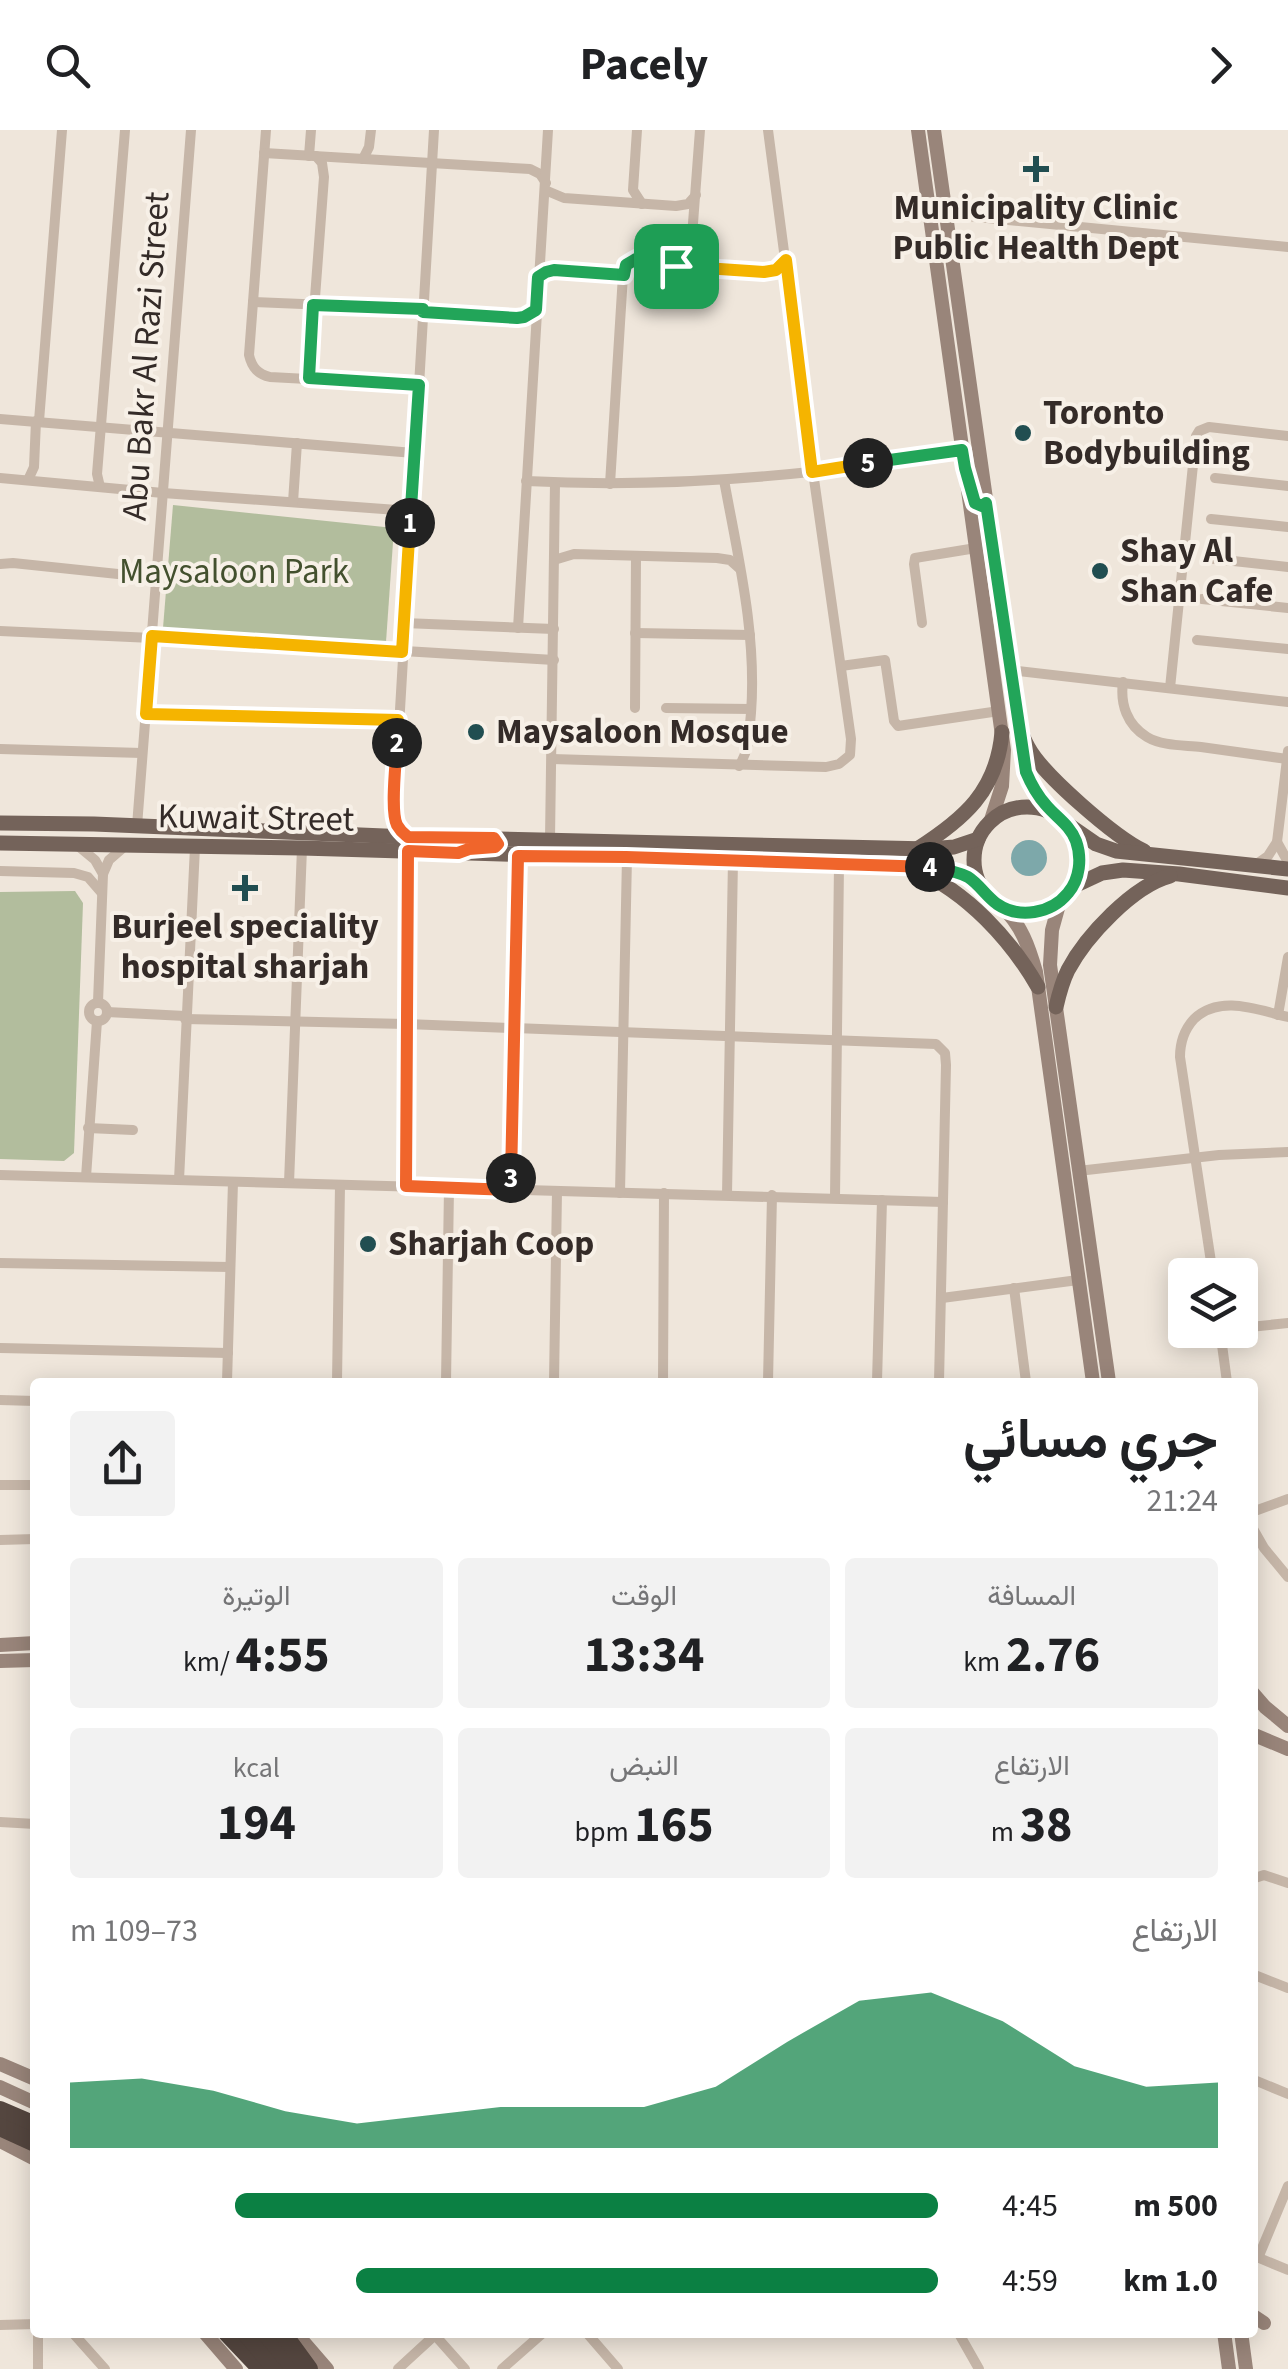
<!DOCTYPE html>
<html lang="ar">
<head>
<meta charset="utf-8">
<style>
  :root { --surface:#fff; --page:#f2f2f2; --text:#202124; --muted:#757577; --accent:#0b8043 }
  body { margin:0; font-family:"Source Sans 3",Vazirmatn,sans-serif; background:var(--page); color:var(--text); direction:rtl; height:100vh; display:flex; flex-direction:column; font-size:38px; white-space:nowrap }
  * { box-sizing:border-box; margin:0 }
  p { font-size:32px; color:var(--muted) }
  .icon { flex:none; width:55px; height:55px; fill:none; stroke:currentColor; stroke-width:2; stroke-linecap:round; stroke-linejoin:round }
  .map { position:relative; flex:1; overflow:hidden; direction:ltr }
  .side { position:absolute; left:30px; top:1248px; width:1228px; height:960px; display:flex; flex-direction:column; background:var(--surface); border-radius:10px; box-shadow:0 5px 25px #0003; direction:rtl }
  .side>* { flex:none }
  .fabs { position:absolute; left:1168px; top:1128px; display:grid; gap:20px }
  .fabs a { display:grid; place-items:center; width:90px; height:90px; border-radius:10px; background:var(--surface); box-shadow:0 5px 25px #0003; font-size:50px }
  .pin { position:absolute; display:grid; place-items:center; width:85px; height:85px; color:#fff; margin:-42px; border-radius:20px; box-shadow:0 5px 15px #0006 }
  .km { position:absolute; width:50px; height:50px; margin:-25px; border-radius:50%; background:#222; color:#fff; font-size:28px; line-height:50px; text-align:center }
  .round { display:grid; place-items:center; flex:none; width:105px; height:105px; border-radius:10px; background:var(--page) }
  .overview { display:flex; align-items:center; justify-content:space-between; height:170px; padding:0 40px }
  h1 { font-size:55px; font-weight:700; line-height:75px }
  .stats { display:grid; grid-template-columns:repeat(3,1fr); gap:15px; height:170px; padding:10px 40px }
  .stats div { display:grid; align-content:center; border-radius:10px; background:var(--page); text-align:center }
  .stats b { font-size:50px; font-weight:700 }
  .stats small { font-size:28px; font-weight:400 }
  .stats p { font-size:28px }
  .chart { height:280px; padding:20px 40px }
  .chart p { display:flex; justify-content:space-between }
  .chart svg { width:100%; height:180px; margin-top:10px; fill:var(--accent); opacity:.7 }
  ul { padding:0 40px; list-style:none; font-size:32px }
  li { display:grid; grid-template-columns:160px 120px 1fr; align-items:center; height:75px }
  li i { height:25px; border-radius:12px; background:var(--accent) }
  header { display:flex; justify-content:space-between; align-items:center; height:130px; padding:0 40px; background:var(--surface); font-size:45px; font-weight:700 }
  .map>svg:first-child { display:block }
  .green { fill:#b2bd9d }
  .water { fill:#7da8aa }
  .lines { fill:none; stroke-linecap:round; stroke-linejoin:round }
  .street { stroke:#c6b6a8; stroke-width:10 }
  .secondary { stroke:#99857a; stroke-width:14 }
  .primary { stroke:#74635a; stroke-width:15 }
  .highway { stroke:#54463f; stroke-width:18 }
  .split-1-casing { stroke:#fff; stroke-width:20 }
  .split-2-casing { stroke:#fff; stroke-width:20 }
  .split-3-casing { stroke:#fff; stroke-width:20 }
  .split-4-casing { stroke:#fff; stroke-width:20 }
  .split-5-casing { stroke:#fff; stroke-width:20 }
  .split-6-casing { stroke:#fff; stroke-width:20 }
  .split-1 { stroke:#22a559; stroke-width:12 }
  .split-2 { stroke:#f5b400; stroke-width:12 }
  .split-3 { stroke:#f0652b; stroke-width:12 }
  .split-4 { stroke:#f0652b; stroke-width:12 }
  .split-5 { stroke:#22a559; stroke-width:12 }
  .split-6 { stroke:#f5b400; stroke-width:12 }
  .poi-dot { fill:#214e51; stroke:#f7f0e7; stroke-width:4 }
  .labels { text-anchor:middle; dominant-baseline:central; stroke-width:8; stroke-linejoin:round; paint-order:stroke }
  .poi-label { font-size:35px; font-weight:bold; fill:#342b28; stroke:#f7f0e7; text-anchor:start }
  .street-label { font-size:35px; fill:#342b28; stroke:#f7f0e7 }
  .park-label { font-size:35px; fill:#43502e; stroke:#f7f0e7 }
</style>
</head>
<body>
<header><svg class="icon" aria-label="forward" viewBox="0 0 24 24"><path d="M9 5l7 7-7 7"/></svg>Pacely<svg class="icon" aria-label="search" viewBox="0 0 24 24"><circle cx="10" cy="10" r="6"/><path d="M15 15l6 6"/></svg></header>
<div class="map">
<svg width="1288" height="2239" viewBox="0 0 1288 2239">
  <rect width="100%" height="100%" fill="#efe6db"/>
  <g class="green">
    <polygon points="173,375 394,398 386,512 163,498"/>
    <polygon points="75,761 83,773 74,1023 64,1031 0,1029 0,762"/>
  </g>
  <circle class="water" cx="1029" cy="728" r="18"/>
  <g class="lines">
    <g class="street">
      <path d="M266,0L249,225C252,238 258,244 270,247L419,255"/>
      <polyline points="637,0 633,60 642,74"/>
      <polyline points="264,23 530,39 540,44 546,53"/>
      <polyline points="309,26 311,0"/>
      <polyline points="363,29 369,17 371,0"/>
      <polyline points="545,60 564,68 676,76 688,74 696,65"/>
      <polyline points="946,84 1288,117"/>
      <polyline points="676,136 686,130 691,120 700,0"/>
      <polyline points="538,147 546,142 554,140 623,145"/>
      <polyline points="253,172 423,179"/>
      <polyline points="423,182 517,188 531,184 536,180"/>
      <polyline points="309,248 324,47 322,33 316,26"/>
      <polyline points="0,289 414,323"/>
      <polyline points="39,291 62,0"/>
      <polyline points="0,348 163,363 411,381"/>
      <polyline points="1215,348 1288,356"/>
      <polyline points="28,350 34,337 36,291"/>
      <path d="M724,350C738,427 757,504 751,583C749,602 750,619 739,636"/>
      <path d="M526,351C621,356 716,352 810,342C861,336 912,327 962,320"/>
      <polyline points="610,354 623,145 627,135 636,129 692,138 764,142 776,140 786,130"/>
      <polyline points="100,357 97,344 125,0"/>
      <polyline points="293,372 297,313"/>
      <polyline points="1211,389 1288,397"/>
      <polyline points="1206,428 1288,437"/>
      <polyline points="554,430 574,424 717,428 730,430 739,438"/>
      <polyline points="0,434 13,433 156,448"/>
      <polyline points="1202,469 1288,478"/>
      <polyline points="404,493 554,499"/>
      <polyline points="922,493 914,434 915,428 976,418"/>
      <polyline points="518,498 548,0"/>
      <polyline points="0,501 152,508"/>
      <polyline points="635,503 750,505"/>
      <polyline points="152,506 554,530"/>
      <polyline points="1197,510 1288,519"/>
      <polyline points="841,536 885,530 894,591 898,596 999,581"/>
      <polyline points="1010,540 1288,572"/>
      <path d="M1123,552C1120,574 1127,595 1147,607C1162,616 1183,615 1201,617C1230,621 1258,625 1287,629"/>
      <polyline points="1170,558 1196,306 1199,301 1209,297 1288,306"/>
      <polyline points="635,578 636,426"/>
      <polyline points="666,578 751,579"/>
      <polyline points="146,585 398,590"/>
      <polyline points="0,619 142,623"/>
      <polyline points="552,629 826,637 839,634 850,625 851,609 813,342 768,0"/>
      <polyline points="137,696 191,0"/>
      <polyline points="408,707 398,697 394,682 434,0"/>
      <polyline points="550,709 555,353"/>
      <polyline points="1277,712 1288,732"/>
      <polyline points="78,716 95,730 103,744"/>
      <polyline points="1255,735 1268,726 1277,712 1288,621"/>
      <polyline points="0,741 74,743 88,747 101,762"/>
      <polyline points="98,872 103,744 109,730 124,717"/>
      <circle cx="98" cy="882" r="9"/>
      <polyline points="107,882 185,886"/>
      <polyline points="1278,885 1288,827"/>
      <polyline points="185,889 406,894 936,914 945,923 946,935 939,1252"/>
      <polyline points="88,998 133,1000"/>
      <polyline points="1078,1041 1219,1025 1288,1022"/>
      <polyline points="0,1045 943,1072"/>
      <polyline points="86,1047 97,891"/>
      <polyline points="179,1050 195,717"/>
      <polyline points="289,1053 302,718"/>
      <polyline points="406,1056 409,721"/>
      <polyline points="511,1059 518,726"/>
      <polyline points="620,1063 627,727"/>
      <polyline points="727,1065 733,730"/>
      <polyline points="835,1068 839,734"/>
      <polyline points="0,1133 230,1137"/>
      <path d="M1213,1145L1180,927C1180,912 1184,900 1194,889C1220,864 1258,880 1288,887"/>
      <polyline points="1014,1158 1026,1252"/>
      <polyline points="942,1168 1078,1150"/>
      <polyline points="1240,1198 1288,1193"/>
      <polyline points="1220,1200 1227,1252"/>
      <polyline points="0,1218 228,1223"/>
      <polyline points="227,1252 233,1052"/>
      <polyline points="337,1252 340,1055"/>
      <polyline points="446,1252 449,1058"/>
      <polyline points="554,1252 557,1061"/>
      <polyline points="663,1252 664,1063"/>
      <polyline points="768,1252 772,1065"/>
      <polyline points="877,1252 882,1070"/>
      <polyline points="0,1270 35,1271"/>
      <polyline points="0,1355 35,1355"/>
      <polyline points="1252,1382 1288,1369"/>
      <polyline points="1252,1397 1264,1418 1288,1447"/>
      <polyline points="0,1410 35,1409"/>
      <polyline points="0,1692 35,1694"/>
      <polyline points="1252,1749 1264,1745 1288,1753"/>
      <polyline points="1252,1844 1288,1858"/>
      <polyline points="1252,1949 1288,1964"/>
      <polyline points="1252,2125 1288,2140"/>
      <polyline points="1258,2128 1288,2056"/>
      <polyline points="0,2195 35,2194"/>
      <polyline points="38,2202 38,2239"/>
      <polyline points="72,2202 105,2239"/>
      <polyline points="586,2202 618,2239"/>
      <polyline points="958,2202 979,2239"/>
      <polyline points="433,2203 465,2239"/>
      <polyline points="398,2239 435,2205"/>
      <polyline points="502,2239 544,2202"/>
    </g>
    <g class="secondary">
      <polyline points="918,0 1004,620 1002,656 991,690"/>
      <path d="M934,0L1022,624C1028,649 1038,667 1056,686"/>
      <polyline points="1060,771 1052,800 1050,835 1109,1252"/>
      <path d="M1002,777C1021,794 1029,817 1036,842L1093,1252"/>
      <polyline points="0,1515 35,1513"/>
      <polyline points="0,1531 35,1530"/>
      <polyline points="1252,1562 1265,1577 1288,1596"/>
      <polyline points="1252,1604 1288,1619"/>
      <polyline points="0,1934 35,1949"/>
      <polyline points="0,1957 35,1973"/>
      <polyline points="0,2011 35,2029"/>
      <polyline points="1252,2185 1264,2193"/>
      <polyline points="204,2202 236,2239"/>
      <polyline points="295,2202 327,2239"/>
      <polyline points="1224,2202 1229,2239"/>
      <polyline points="1241,2202 1246,2239"/>
    </g>
    <g class="primary">
      <path d="M1018,595C1021,602 1024,610 1028,617C1043,645 1115,707 1144,721"/>
      <circle cx="1027" cy="730" r="53"/>
      <polyline points="0,693 94,694 408,707 930,719 954,717 978,709"/>
      <polyline points="1070,696 1096,714 1116,721 1288,739"/>
      <polyline points="0,713 302,718 928,737 967,747 983,761"/>
      <path d="M917,719C964,689 997,661 1002,602"/>
      <path d="M916,740C967,762 1011,810 1038,857"/>
      <polyline points="1072,757 1102,743 1123,740 1179,744 1288,758"/>
      <path d="M1056,877C1059,864 1062,852 1068,840C1086,806 1133,756 1170,746"/>
    </g>
    <g class="highway">
      <polyline points="0,1980 35,1995"/>
      <polyline points="0,1997 35,2013"/>
      <polyline points="226,2202 261,2239"/>
      <polyline points="245,2202 276,2239"/>
      <polyline points="265,2202 295,2239"/>
      <polyline points="282,2202 309,2239"/>
    </g>
  </g>
  <g class="lines">
    <defs>
      <polyline id="split-1" points="410,393 419,255 309,248 313,175 423,179 423,182 517,188 524,187 536,180 538,147 546,142 554,140 624,145 626,135 636,129 676,136"/>
      <polyline id="split-2" points="397,613 398,590 146,584 152,506 402,522 410,393"/>
      <path id="split-3" d="M397,613C396,632 390,681 397,695C401,702 403,703 408,707L494,708L498,714L495,717L469,719L458,723L408,721L406,1056L511,1060V1048"/>
      <polyline id="split-4" points="511,1048 518,726 626,727 930,737"/>
      <path id="split-5" d="M868,333L962,320L965,338L975,373L982,376L986,373L1026,642C1031,654 1037,665 1046,675C1056,687 1070,695 1076,711C1082,728 1080,749 1068,763C1051,784 1019,789 997,774C986,766 979,754 968,747C957,741 942,739 930,737"/>
      <polyline id="split-6" points="676,136 764,142 776,140 786,130 812,342 868,333"/>
    </defs>
    <use href="#split-1" class="split-1-casing"/>
    <use href="#split-2" class="split-2-casing"/>
    <use href="#split-3" class="split-3-casing"/>
    <use href="#split-4" class="split-4-casing"/>
    <use href="#split-5" class="split-5-casing"/>
    <use href="#split-6" class="split-6-casing"/>
    <use href="#split-1" class="split-1"/>
    <use href="#split-2" class="split-2"/>
    <use href="#split-3" class="split-3"/>
    <use href="#split-4" class="split-4"/>
    <use href="#split-5" class="split-5"/>
    <use href="#split-6" class="split-6"/>
  </g>
  <g class="poi-dot">
    <path d="M1031 24h10v10h10v10h-10v10h-10v-10h-10v-10h10z"/>
    <circle cx="1023" cy="303" r="10"/>
    <circle cx="1100" cy="441" r="10"/>
    <circle cx="476" cy="602" r="10"/>
    <path d="M240 743h10v10h10v10h-10v10h-10v-10h-10v-10h10z"/>
    <circle cx="368" cy="1114" r="10"/>
  </g>
  <g class="labels">
    <g class="poi-label">
      <text x="1036" y="78" text-anchor="middle">Municipality Clinic<tspan x="1036" dy="40">Public Health Dept</tspan></text>
      <text x="1043" y="283">Toronto<tspan x="1043" dy="40">Bodybuilding</tspan></text>
      <text x="1120" y="421">Shay Al<tspan x="1120" dy="40">Shan Cafe</tspan></text>
      <text x="496" y="602">Maysaloon Mosque</text>
      <text x="245" y="797" text-anchor="middle">Burjeel speciality<tspan x="245" dy="40">hospital sharjah</tspan></text>
      <text x="388" y="1114">Sharjah Coop</text>
    </g>
    <g class="street-label">
      <text transform="translate(146 226) rotate(-86)">Abu Bakr Al Razi Street</text>
      <text transform="translate(256 688) rotate(1)">Kuwait Street</text>
    </g>
    <g class="park-label">
      <text x="234" y="442">Maysaloon Park</text>
    </g>
  </g>
</svg>
<div class="fabs">
<a><svg class="icon" aria-label="layers" viewBox="0 0 24 24"><path d="M12 4l9 5-9 5-9-5zM3 14l9 5 9-5"/></svg></a>
</div>
<div class="pin" style="left:676px;top:136px;background:#1e9e55"><svg class="icon" aria-label="arrive" viewBox="0 0 24 24"><path d="M6 21V4h12l-3 4 3 4H6"/></svg></div>
<b class="km" style="left:410px;top:393px">1</b>
<b class="km" style="left:397px;top:613px">2</b>
<b class="km" style="left:511px;top:1048px">3</b>
<b class="km" style="left:930px;top:737px">4</b>
<b class="km" style="left:868px;top:333px">5</b>
<section class="side">
<div class="overview"><div><h1>جري مسائي</h1><p>21:24</p></div><a class="round"><svg class="icon" aria-label="share" viewBox="0 0 24 24"><path d="M12 15V3M7 8l5-5 5 5M5 13v7h14v-7"/></svg></a></div>
<div class="stats">
<div><p>المسافة</p><b>2.76<small> km</small></b></div>
<div><p>الوقت</p><b>13:34</b></div>
<div><p>الوتيرة</p><b>4:55<small> /km</small></b></div>
</div>
<div class="stats">
<div><p>الارتفاع</p><b>38<small> m</small></b></div>
<div><p>النبض</p><b>165<small> bpm</small></b></div>
<div><p>kcal</p><b>194</b></div>
</div>
<div class="chart"><p><span>الارتفاع</span>73–109 m</p>
<svg viewBox="0 0 160 44" preserveAspectRatio="none"><path d="M0 44V28L10 27L20 30L30 35L40 38L50 36L60 34L70 34L80 34L90 29L100 18L110 8L120 6L130 13L140 24L150 29L160 28V44z"/></svg>
</div>
<ul>
<li><b>500 m</b>4:45<i style="width:81%"></i></li>
<li><b>1.0 km</b>4:59<i style="width:67%"></i></li>
</ul>
</section>
</div>
</body>
</html>
